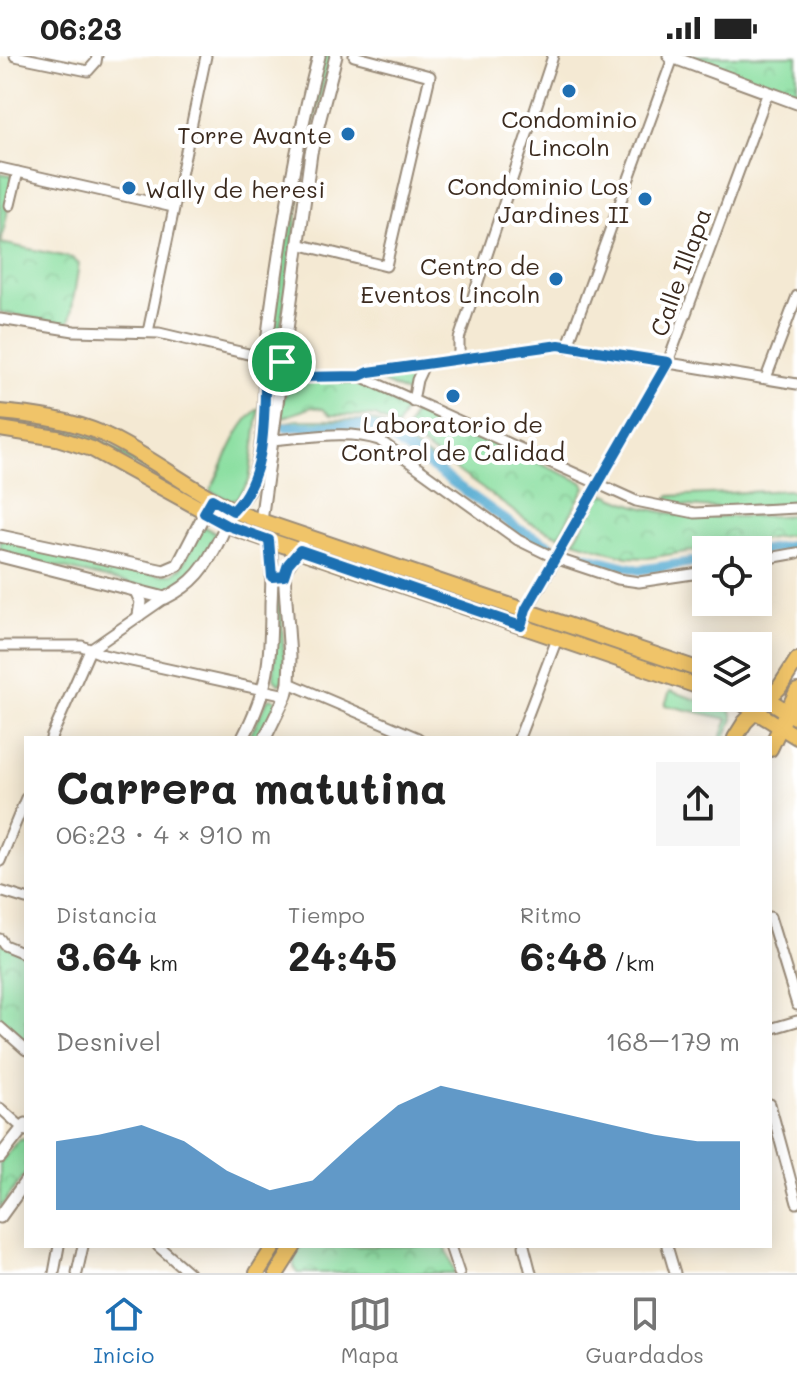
<!DOCTYPE html>
<html lang="es">
<head>
<meta charset="utf-8">
<style>
  :root { --surface:#fff; --page:#f6f6f6; --text:#222; --muted:#767676; --line:#e0e0e0; --accent:#1f6fb2 }
  body { margin:0; font-family:Mali,sans-serif; background:var(--page); color:var(--text); height:100vh; display:flex; flex-direction:column; font-size:30px; white-space:nowrap }
  * { box-sizing:border-box; margin:0 }
  p { font-size:26px; color:var(--muted) }
  .icon { flex:none; width:44px; height:44px; fill:none; stroke:currentColor; stroke-width:2; stroke-linecap:round; stroke-linejoin:round }
  .map { position:relative; flex:1; overflow:hidden }
  .details { position:absolute; left:24px; top:680px; width:748px; height:512px; display:flex; flex-direction:column; background:var(--surface); border-radius:0px; box-shadow:0 4px 20px #0003 }
  .details>* { flex:none }
  .fabs { position:absolute; left:692px; top:480px; display:grid; gap:16px }
  .fabs a { display:grid; place-items:center; width:80px; height:80px; border-radius:0px; background:var(--surface); box-shadow:0 4px 20px #0003; font-size:40px }
  .pin { position:absolute; display:grid; place-items:center; width:68px; height:68px; color:#fff; margin:-34px; border:4px solid #fff; border-radius:50%; box-shadow:0 2px 8px #0007 }
  .round { display:grid; place-items:center; flex:none; width:84px; height:84px; border-radius:0px; background:var(--page) }
  .headline { display:flex; align-items:center; justify-content:space-between; height:136px; padding:0 32px }
  h1 { font-size:44px; font-weight:800; line-height:60px }
  .figures { display:grid; grid-template-columns:repeat(3,1fr); gap:12px; height:136px; padding:8px 32px }
  .figures div { display:grid; align-content:center }
  .figures b { font-size:40px; font-weight:800 }
  .figures small { font-size:22px; font-weight:400 }
  .figures p { font-size:22px }
  .chart { height:224px; padding:16px 32px }
  .chart p { display:flex; justify-content:space-between }
  .chart svg { width:100%; height:144px; margin-top:8px; fill:var(--accent); opacity:.7 }
  .status { display:flex; justify-content:space-between; align-items:center; height:56px; padding:0 40px; background:var(--surface); direction:ltr }
  .status svg { height:22px; fill:currentColor }
  .tabs { display:flex; justify-content:space-around; align-items:center; height:112px; border-top:2px solid var(--line); background:var(--surface); font-size:22px; color:var(--muted) }
  .tabs a { display:grid; justify-items:center; gap:4px }
  .tabs .current { color:var(--accent) }
  .map>svg:first-child { display:block }
  .green { fill:#8bdfa1; stroke:#638460; stroke-width:2 }
  .park { fill:url(#park-crowns); stroke:#638460; stroke-width:2 }
  .lines { fill:none; stroke-linecap:round; stroke-linejoin:round }
  .canal { stroke:#54abd1; stroke-width:10 }
  .minor-casing { stroke:#988a78; stroke-width:13 }
  .tertiary-casing { stroke:#988a78; stroke-width:15 }
  .primary-casing { stroke:#988a78; stroke-width:18 }
  .trunk-casing { stroke:#988a78; stroke-width:18 }
  .minor { stroke:#fff; stroke-width:9 }
  .tertiary { stroke:#fff; stroke-width:11 }
  .primary { stroke:#f0c469; stroke-width:14 }
  .trunk { stroke:#f0c469; stroke-width:14 }
  .route-casing { stroke:#fff; stroke-width:16 }
  .route { stroke:#1f6fb2; stroke-width:10 }
  .poi-dot { fill:#1f6fb2; stroke:#fff; stroke-width:3 }
  .labels { text-anchor:middle; dominant-baseline:central; stroke-width:8; stroke-linejoin:round; paint-order:stroke }
  .poi-label { font-size:24px; fill:#3b2a1e; stroke:#fff; text-anchor:end }
  .street-label { font-size:24px; fill:#3b2a1e; stroke:#fff }
</style>
</head>
<body>
<div class="status"><b>06:23</b><svg viewBox="0 0 49 12"><path d="M0 12V9h3v3zM5 12V6h3v6zM10 12V3h3v9zM15 12V0h3v12zM26 1h20v11H26zM47 4h2v5h-2z"/></svg></div>
<div class="map">
<svg width="797" height="1217" viewBox="0 0 797 1217">
  <defs>
    <pattern id="park-crowns" width="20" height="18" patternUnits="userSpaceOnUse" patternTransform="scale(2)"><rect width="20" height="18" fill="#8bdfa1"/><path d="M2 6a3 3 0 1 1 6 0M12 15a3 3 0 1 1 6 0" fill="none" stroke="#79c08a"/></pattern>
  </defs>
  <rect width="100%" height="100%" fill="#fff"/>
  <filter id="ink" filterUnits="userSpaceOnUse"><feTurbulence type="fractalNoise" baseFrequency=".0125" numOctaves="2"/><feDisplacementMap in="SourceGraphic" scale="16" xChannelSelector="R" yChannelSelector="G"/><feConvolveMatrix kernelMatrix="1 2 1 2 8 2 1 2 1" color-interpolation-filters="sRGB"/></filter>
  <filter id="wash" filterUnits="userSpaceOnUse"><feTurbulence type="fractalNoise" baseFrequency=".006" numOctaves="4" result="noise"/><feDisplacementMap in="SourceGraphic" scale="32" xChannelSelector="R" yChannelSelector="G"/><feGaussianBlur stdDeviation="1.8" result="paint"/><feColorMatrix in="noise" values="0 0 0 0 0 0 0 0 0 0 0 0 0 0 0 0 0 1.4 0 .05"/><feComposite in="paint" operator="in"/></filter>
  <g filter="url(#wash)">
    <rect width="100%" height="100%" fill="#f4e9d3"/>
    <g class="green">
      <polygon points="324,0 331,0 306,98 278,288 274,293 271,289 299,97"/>
      <polygon points="413,315 415,317 409,338 376,323 377,320"/>
      <path d="M259,352L249,425L238,442L230,444L210,435C225,408 234,371 259,352Z"/>
      <path d="M0,361L58,370L95,381L207,445L205,449C140,410 78,369 0,366Z"/>
      <polygon points="297,364 371,364 380,367 444,411 443,413 379,370 371,368 280,370 281,367"/>
      <path d="M788,434L797,435L796,447C753,451 709,456 666,446L669,440Z"/>
      <path d="M202,470L216,477C204,501 192,528 164,536L0,497V483L158,519L172,518L182,511Z"/>
      <polygon points="277,525 280,525 285,621 279,629 274,622"/>
      <polygon points="670,635 731,655 733,663 725,682 721,682 728,663 665,649"/>
      <polygon points="272,642 278,646 262,682 249,682 268,643"/>
    </g>
    <g class="park">
      <polygon points="685,0 797,0 797,41"/>
      <polygon points="0,117 11,119 14,124 1,187 72,202 79,208 70,264 66,268 0,256"/>
      <path d="M304,325C343,323 368,330 404,345L407,350L397,371L375,360L330,359L323,353L312,351L279,363C282,345 284,329 304,325Z"/>
      <polygon points="418,354 582,426 585,431 559,480 530,467 405,377 414,356"/>
      <path d="M606,438C665,467 733,461 797,459V478L648,502L627,501L574,485L600,440Z"/>
      <polygon points="0,886 26,900 26,988 0,965"/>
      <polygon points="26,1082 26,1117 0,1152 0,1107 19,1083"/>
      <path d="M302,1190H445L455,1217H297C290,1207 296,1199 302,1190Z"/>
    </g>
    <g class="lines">
      <g class="canal">
        <polyline points="286,371 367,370 380,374 518,473 553,491"/>
        <polyline points="758,495 797,489"/>
        <polyline points="569,496 639,514 706,504"/>
      </g>
    </g>
  </g>
  <g filter="url(#ink)">
    <g class="lines">
      <defs>
        <g id="minor">
          <polyline points="15,0 88,15 96,6 97,0"/>
          <polyline points="0,112 173,151"/>
          <polyline points="10,149 18,116"/>
          <polyline points="298,188 386,210 430,20 354,0"/>
          <polyline points="0,263 74,275 159,277 282,306 290,317 299,321 360,320 636,445 695,457 797,452"/>
          <polyline points="148,276 206,0"/>
          <polyline points="568,289 673,2"/>
          <polyline points="459,304 459,283 553,0"/>
          <polyline points="360,320 369,316 559,289 797,328"/>
          <polyline points="766,322 797,240"/>
          <polyline points="413,345 417,324 424,309"/>
          <path d="M272,384C306,382 347,373 379,384L518,484L555,502L618,523L639,526L706,516"/>
          <polyline points="758,504 797,497"/>
          <polyline points="525,557 668,306 768,36"/>
          <polyline points="0,590 82,590 104,599 286,639"/>
          <polyline points="289,627 418,682"/>
          <polyline points="51,682 90,594 165,542"/>
          <polyline points="519,682 557,583"/>
          <polyline points="0,805 26,742"/>
          <polyline points="0,835 26,843"/>
          <polyline points="770,861 797,949"/>
          <polyline points="0,883 4,889 26,898"/>
          <polyline points="0,971 26,994"/>
          <polyline points="770,973 797,965"/>
          <polyline points="770,1048 797,1147"/>
          <polyline points="0,1052 26,1075"/>
          <polyline points="158,1190 189,1217"/>
          <polyline points="450,1190 459,1217"/>
          <polyline points="524,1190 531,1217"/>
          <polyline points="667,1190 675,1217"/>
          <polyline points="54,1217 59,1190"/>
          <polyline points="77,1217 83,1190"/>
        </g>
        <g id="tertiary">
          <polyline points="669,0 797,47"/>
          <polyline points="261,465 311,97 336,0"/>
          <polyline points="0,480 164,515 178,509 208,451"/>
          <path d="M0,500L165,542C194,528 206,511 220,482C225,473 227,462 233,454C241,444 249,438 253,425C268,381 262,332 267,286C279,190 294,94 319,0"/>
          <polyline points="136,535 141,546 139,559"/>
          <path d="M243,682C269,631 271,605 271,548C272,527 273,505 269,484"/>
          <polyline points="265,682 286,639 289,627 290,601 284,516 301,490"/>
          <polyline points="0,1101 26,1068"/>
          <polyline points="0,1161 26,1125"/>
        </g>
        <g id="primary">
          <path d="M0,356C35,359 71,364 103,378C154,401 197,440 249,461L706,616"/>
          <polyline points="0,373 57,382 92,393 239,474 706,633"/>
          <polyline points="758,637 797,662"/>
          <polyline points="734,642 797,681"/>
        </g>
        <g id="trunk">
          <polyline points="735,682 745,666 779,632 797,604"/>
          <polyline points="770,693 797,635"/>
          <polyline points="257,1217 274,1190"/>
          <polyline points="277,1217 294,1190"/>
        </g>
      </defs>
      <use href="#minor" class="minor-casing"/>
      <use href="#tertiary" class="tertiary-casing"/>
      <use href="#primary" class="primary-casing"/>
      <use href="#trunk" class="trunk-casing"/>
      <use href="#minor" class="minor"/>
      <use href="#tertiary" class="tertiary"/>
      <use href="#primary" class="primary"/>
      <use href="#trunk" class="trunk"/>
    </g>
  </g>
  <g class="lines" filter="url(#ink)">
    <defs>
      <path id="route" d="M559,289L668,306L526,553L521,570L300,494L288,508L284,520L272,521L269,484L226,469L204,457L212,443L233,455C271,417 263,351 266,302L282,306L290,317L299,321L360,320L369,316Z"/>
    </defs>
    <use href="#route" class="route-casing"/>
    <use href="#route" class="route"/>
  </g>
  <g class="poi-dot">
    <circle cx="569" cy="35" r="8"/>
    <circle cx="348" cy="78" r="8"/>
    <circle cx="129" cy="132" r="8"/>
    <circle cx="645" cy="143" r="8"/>
    <circle cx="556" cy="223" r="8"/>
    <circle cx="453" cy="340" r="8"/>
  </g>
  <g class="labels">
    <g class="poi-label">
      <text x="569" y="62" text-anchor="middle">Condominio<tspan x="569" dy="28">Lincoln</tspan></text>
      <text x="332" y="78">Torre Avante</text>
      <text x="629" y="129">Condominio Los<tspan x="629" dy="28">Jardines II</tspan></text>
      <text x="145" y="132" text-anchor="start">Wally de heresi</text>
      <text x="540" y="209">Centro de<tspan x="540" dy="28">Eventos Lincoln</tspan></text>
      <text x="453" y="367" text-anchor="middle">Laboratorio de<tspan x="453" dy="28">Control de Calidad</tspan></text>
    </g>
    <g class="street-label">
      <text transform="translate(680 216) rotate(-70)">Calle Illapa</text>
    </g>
  </g>
</svg>
<div class="fabs">
<a><svg class="icon" aria-label="locate" viewBox="0 0 24 24"><circle cx="12" cy="12" r="6"/><path d="M12 2v4M12 18v4M2 12h4M18 12h4"/></svg></a>
<a><svg class="icon" aria-label="layers" viewBox="0 0 24 24"><path d="M12 4l9 5-9 5-9-5zM3 14l9 5 9-5"/></svg></a>
</div>
<div class="pin" style="left:282px;top:306px;background:#1e9e55"><svg class="icon" aria-label="arrive" viewBox="0 0 24 24"><path d="M6 21V4h12l-3 4 3 4H6"/></svg></div>
<section class="details">
<div class="headline"><div><h1>Carrera matutina</h1><p>06:23 · 4 × 910 m</p></div><a class="round"><svg class="icon" aria-label="share" viewBox="0 0 24 24"><path d="M12 15V3M7 8l5-5 5 5M5 13v7h14v-7"/></svg></a></div>
<div class="figures">
<div><p>Distancia</p><b>3.64<small> km</small></b></div>
<div><p>Tiempo</p><b>24:45</b></div>
<div><p>Ritmo</p><b>6:48<small> /km</small></b></div>
</div>
<div class="chart"><p><span>Desnivel</span>168–179 m</p>
<svg viewBox="0 0 160 44" preserveAspectRatio="none"><path d="M0 44V23L10 21L20 18L30 23L40 32L50 38L60 35L70 23L80 12L90 6L100 9L110 12L120 15L130 18L140 21L150 23L160 23V44z"/></svg>
</div>
</section>
</div>
<nav class="tabs">
<a class="current"><svg class="icon" aria-label="home" viewBox="0 0 24 24"><path d="M3 11l9-7 9 7M6 9v11h12V9"/></svg>Inicio</a>
<a><svg class="icon" aria-label="map" viewBox="0 0 24 24"><path d="M3 6l6-2 6 2 6-2v14l-6 2-6-2-6 2zM9 4v14M15 6v14"/></svg>Mapa</a>
<a><svg class="icon" aria-label="saved" viewBox="0 0 24 24"><path d="M7 4h10v16l-5-4-5 4z"/></svg>Guardados</a>
</nav>
</body>
</html>
